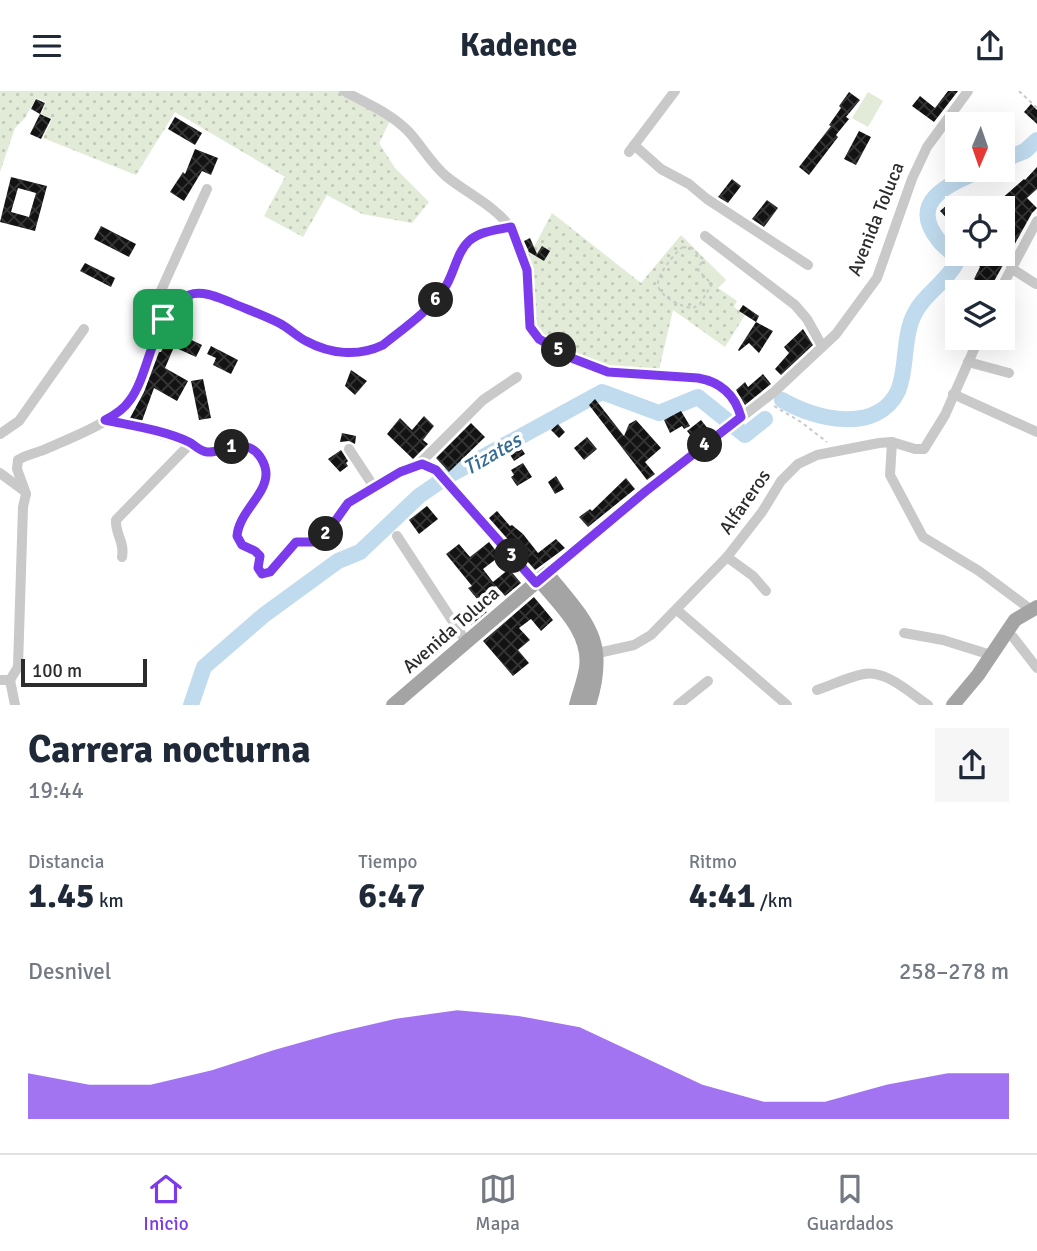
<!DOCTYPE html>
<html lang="es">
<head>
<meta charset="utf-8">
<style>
  :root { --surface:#fff; --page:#f6f6f7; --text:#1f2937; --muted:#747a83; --line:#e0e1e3; --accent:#7c3aed }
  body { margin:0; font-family:Signika,sans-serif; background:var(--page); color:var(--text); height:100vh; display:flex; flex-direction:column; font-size:26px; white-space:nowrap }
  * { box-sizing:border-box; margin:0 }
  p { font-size:23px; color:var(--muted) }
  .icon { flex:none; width:38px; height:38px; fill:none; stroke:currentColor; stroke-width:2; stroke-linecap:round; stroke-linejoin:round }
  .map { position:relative; height:614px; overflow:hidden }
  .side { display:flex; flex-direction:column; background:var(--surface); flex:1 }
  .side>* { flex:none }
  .needle { width:46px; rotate:182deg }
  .controls { position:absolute; left:945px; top:21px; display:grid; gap:14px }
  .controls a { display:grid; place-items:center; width:70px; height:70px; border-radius:0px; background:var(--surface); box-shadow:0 7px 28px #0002; font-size:35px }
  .scale { position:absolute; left:21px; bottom:18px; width:126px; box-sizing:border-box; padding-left:7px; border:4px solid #2c2c2c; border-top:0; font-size:19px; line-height:24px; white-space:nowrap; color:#2c2c2c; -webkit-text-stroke:5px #fff; paint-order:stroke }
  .pin { position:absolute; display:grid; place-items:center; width:60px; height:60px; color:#fff; margin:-30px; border-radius:14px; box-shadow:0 4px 10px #0006 }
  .km { position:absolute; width:35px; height:35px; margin:-18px; border-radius:50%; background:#222; color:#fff; font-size:19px; line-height:35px; text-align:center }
  .round { display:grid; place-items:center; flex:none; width:74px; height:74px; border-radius:0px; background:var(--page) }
  .head { display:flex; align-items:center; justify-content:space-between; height:119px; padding:0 28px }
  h1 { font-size:38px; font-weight:700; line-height:52px }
  .metrics { display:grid; grid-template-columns:repeat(3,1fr); gap:10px; height:119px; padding:7px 28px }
  .metrics div { display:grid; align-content:center }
  .metrics b { font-size:35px; font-weight:700 }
  .metrics small { font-size:19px; font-weight:400 }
  .metrics p { font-size:19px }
  .chart { height:196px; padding:14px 28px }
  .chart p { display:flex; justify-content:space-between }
  .chart svg { width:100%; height:126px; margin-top:7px; fill:var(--accent); opacity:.7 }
  header { display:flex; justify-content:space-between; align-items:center; height:91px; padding:0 28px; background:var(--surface); font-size:32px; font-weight:700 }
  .dock { display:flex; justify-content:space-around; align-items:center; height:98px; border-top:2px solid var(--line); background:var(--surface); font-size:19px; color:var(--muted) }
  .dock a { display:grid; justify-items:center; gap:4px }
  .dock .current { color:var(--accent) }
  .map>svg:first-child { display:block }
  .grass { fill:url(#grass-dots) }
  .garden { fill:#e1ebd7 }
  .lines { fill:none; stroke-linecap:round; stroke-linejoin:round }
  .river { stroke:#c0dbee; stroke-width:16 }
  .building { fill:url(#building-cross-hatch); fill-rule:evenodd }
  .path { stroke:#c9c9c9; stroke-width:2; stroke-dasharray:3.5 3.5; stroke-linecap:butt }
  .minor { stroke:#c9c9c9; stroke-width:10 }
  .major { stroke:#a4a4a4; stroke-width:14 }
  .route-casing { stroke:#fff; stroke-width:14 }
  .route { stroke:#7c3aed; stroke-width:9 }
  .labels { text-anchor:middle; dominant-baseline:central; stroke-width:7; stroke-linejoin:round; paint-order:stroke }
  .street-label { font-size:19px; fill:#2c2c2c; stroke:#fff }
  .water-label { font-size:21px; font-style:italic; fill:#336c95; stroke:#fff }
</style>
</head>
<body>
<header><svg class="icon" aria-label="menu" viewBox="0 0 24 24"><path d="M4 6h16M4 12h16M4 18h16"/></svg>Kadence<svg class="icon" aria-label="share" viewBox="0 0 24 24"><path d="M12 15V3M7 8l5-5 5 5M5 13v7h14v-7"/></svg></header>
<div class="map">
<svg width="1037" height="614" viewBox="0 0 1037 614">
  <defs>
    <pattern id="grass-dots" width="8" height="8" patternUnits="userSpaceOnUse" patternTransform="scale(1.75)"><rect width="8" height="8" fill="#e1ebd7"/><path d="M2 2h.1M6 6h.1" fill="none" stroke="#c1cab9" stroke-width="1.8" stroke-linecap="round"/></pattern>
    <pattern id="building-cross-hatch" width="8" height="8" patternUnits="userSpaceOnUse" patternTransform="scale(1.75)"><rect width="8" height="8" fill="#131313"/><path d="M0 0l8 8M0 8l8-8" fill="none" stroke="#363636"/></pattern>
  </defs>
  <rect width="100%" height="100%" fill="#fff"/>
  <g class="grass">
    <polygon points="0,0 341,0 391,28 379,52 395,77 429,111 412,132 362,123 327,104 303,146 264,125 285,86 175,21 136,84 43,47 52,28 41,23 46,11 36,7 25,27 15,37 0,81"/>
    <polygon points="552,122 641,192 681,144 708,171 701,180 718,197 737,210 734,216 745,224 725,256 673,219 658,283 609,279 575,266 535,240 525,161 534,156"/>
  </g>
  <g class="garden">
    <polygon points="868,1 883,10 868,36 852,27"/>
    <polygon points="708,171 726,189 718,197 700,180"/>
  </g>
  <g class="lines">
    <g class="river">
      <polyline points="1003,69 1025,60 1037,49"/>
      <path d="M782,309C814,328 877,344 898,300C907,279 903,253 911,231C920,204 946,193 956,172C955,161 947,159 940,151C906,110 949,93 982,79"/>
      <polyline points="191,614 204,576 264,524 338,470 360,461 419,405 448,385 602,301 659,322 698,306 745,344 765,328"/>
    </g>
  </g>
  <g class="building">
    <polygon points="948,0 958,0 934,31 912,15 920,5 935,17"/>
    <polygon points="849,1 860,9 846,26 849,28 836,44 838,46 809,84 799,76 831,35 829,34 841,17 839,15"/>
    <polygon points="36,8 45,12 40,23 31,18"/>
    <polygon points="1031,13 1037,19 1037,33 1024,21"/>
    <polygon points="40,23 51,28 41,48 30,43"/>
    <polygon points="175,26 202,42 195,54 168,38"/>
    <polygon points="859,40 871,46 856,74 844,68"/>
    <polygon points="195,58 218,67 211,84 202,80 184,110 170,101 183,81 185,83"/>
    <polygon points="1037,76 1037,98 1027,107 1037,117 1032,122 988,201 975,201 980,192 974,188 980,176 969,163 1003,163 1003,117 991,117 1024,88 1025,89"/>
    <path d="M11,86L47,95L35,140L0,131ZM18,97L36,102L29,126L11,121Z"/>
    <polygon points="732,88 741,95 728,112 718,106"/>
    <polygon points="767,109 778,117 764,136 752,128"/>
    <polygon points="947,114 957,126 957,150 947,139 953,134 940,120"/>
    <polygon points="101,135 136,153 129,166 94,148"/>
    <polygon points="530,147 537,163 542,155 550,160 544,170 529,161 524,150"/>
    <polygon points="85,172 115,187 111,196 80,180"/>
    <polygon points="743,214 759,225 756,231 773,240 759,262 749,252 739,260 738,259 756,231 739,220"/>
    <polygon points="803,238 813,254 781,284 775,278 789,262 784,256"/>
    <polygon points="171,239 202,254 196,266 174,256 165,277 188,290 177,310 154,297 142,330 130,327 144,301 159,261 161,261"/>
    <polygon points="211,255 238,269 231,283 213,274 216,267 207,263"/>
    <polygon points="351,279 367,290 355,304 345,295"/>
    <polygon points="763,283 771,293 745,314 736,299 745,291 748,296"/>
    <polygon points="203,288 211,327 199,329 191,290"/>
    <polygon points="595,308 624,345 629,333 636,329 661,357 645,371 655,383 647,389 589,314"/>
    <polygon points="681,320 690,335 684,338 682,335 670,342 664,329"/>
    <polygon points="424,325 434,335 423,349 428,353 413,368 387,343 400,327 412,339"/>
    <polygon points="701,329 709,339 695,350 687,340"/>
    <polygon points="471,332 485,346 449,381 436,367"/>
    <polygon points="558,333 565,341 559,347 551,339"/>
    <polygon points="342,342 356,345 355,353 349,350 340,351"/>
    <polygon points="587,346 597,358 584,369 574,357"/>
    <polygon points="518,352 525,363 514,370 507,359"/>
    <polygon points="341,359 348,370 346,372 348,375 340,381 328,368"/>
    <polygon points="523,372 532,386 517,395 511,386 514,384 511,379"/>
    <polygon points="556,385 564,398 555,403 548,391"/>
    <polygon points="626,387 635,398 588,436 579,426 590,418 592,420"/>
    <polygon points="427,415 438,428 419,443 409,429"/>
    <polygon points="497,420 510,435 512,434 523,443 538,462 556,448 565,457 535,479 489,427"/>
    <polygon points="489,451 500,465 483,478 493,491 509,478 521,492 505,505 496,495 478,509 468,497 472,495 446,463 459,453 470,466"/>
    <polygon points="534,506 553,529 541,540 531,528 519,537 530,549 518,559 529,572 513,585 483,550"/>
    <polygon points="480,512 487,521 471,534 463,524"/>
  </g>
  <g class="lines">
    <g class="path">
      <polyline points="1019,0 1037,17"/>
      <path d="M683,156L692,157L703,168L698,179L712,193L700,213L693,217C683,217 658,205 658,193C657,184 676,160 683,156Z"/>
      <polyline points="774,315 801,331 827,351"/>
    </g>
    <g class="minor">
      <path d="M344,0C367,13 389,21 408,40C422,55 431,73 447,86C468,103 494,114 511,137"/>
      <polyline points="634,54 661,78 689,93 707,108 808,174"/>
      <polyline points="629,61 675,0"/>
      <polyline points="705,145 795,214 807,228 822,255"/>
      <polyline points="1011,177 1036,193"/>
      <polyline points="999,201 1037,130"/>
      <polyline points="163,228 154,215 207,98"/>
      <polyline points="968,271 1009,282"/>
      <polyline points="953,303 1037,341"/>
      <path d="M105,329C132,335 157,341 183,350C192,352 198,360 207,361C223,362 239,348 254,359C294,389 226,422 239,450C242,458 254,458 260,465L258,479L262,483L270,481L296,451H314L323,447L348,412L400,381L422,374L436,379L536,492"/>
      <polyline points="0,343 19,330 84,238"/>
      <polyline points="892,351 890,384 923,446 979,480 1030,518"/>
      <polyline points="349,358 374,396"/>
      <polyline points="418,374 483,309 517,286"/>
      <polyline points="0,382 23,399"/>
      <path d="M26,403L17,378L18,369C27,363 38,362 48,357C71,347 115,330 130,310C151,282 153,218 187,204C205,197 264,223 282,233C289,237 296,244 303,249C323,261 353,267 375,258C398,249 440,208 451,186C458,174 459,158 470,149C481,140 497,139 511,137L527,179L530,236L539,248L574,268L608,281L698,287C721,291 735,304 741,326"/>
      <polyline points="397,445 467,552"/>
      <path d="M122,466C125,451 115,443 116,429L191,352"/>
      <polyline points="727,466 753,485 766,500"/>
      <polyline points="547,482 646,400 774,301 836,243 877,187 912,88 927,56 968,0"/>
      <polyline points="677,519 787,614"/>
      <polyline points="1005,541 1013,546 1037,577"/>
      <polyline points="904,542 943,549 991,564"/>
      <polyline points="589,564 634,554 651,544 727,466 762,421 781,390 798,373 817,364 879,352 892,351 915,358 924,358 945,324 979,247"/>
      <polyline points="0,589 10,589 18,576 23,416 26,403"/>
      <polyline points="10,589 15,614"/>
      <path d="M817,599C832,594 848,586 864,583C887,579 911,603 928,614"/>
      <polyline points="678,614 708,590"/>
    </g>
    <g class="major">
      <path d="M539,489C559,514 591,541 586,577C584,590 579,602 576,614"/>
      <path d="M393,614L547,482C586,531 610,548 589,614"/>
      <polyline points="953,614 978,584 1015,529 1037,516"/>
    </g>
  </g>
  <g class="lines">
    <defs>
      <path id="route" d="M511,136L527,179L530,236L539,248L574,268L608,281L698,287C721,291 735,304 741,326L646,400L536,492L436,379L422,373L400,381L348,412L323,447L314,451H296L270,481L262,483L258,477L260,465L255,460L242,454L237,445C239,421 266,404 266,383C266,373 259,361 250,357C235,351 222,362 207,361C199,360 195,354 189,351C163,339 133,335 105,329C115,324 124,318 130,309C151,281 153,217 189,204C202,199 217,206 230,211C246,218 263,224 279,232C289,237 296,245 306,250C330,263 358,266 383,254C404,237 428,221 444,198C454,184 456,162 469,150C480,140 497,139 511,136Z"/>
    </defs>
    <use href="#route" class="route-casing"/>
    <use href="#route" class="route"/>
  </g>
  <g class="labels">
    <g class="street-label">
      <text transform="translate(876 128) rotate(-68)">Avenida Toluca</text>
      <text transform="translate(745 411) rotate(-55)">Alfareros</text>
      <text transform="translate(451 539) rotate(-41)">Avenida Toluca</text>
    </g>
    <g class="water-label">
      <text transform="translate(492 363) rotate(-30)">Tizates</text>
    </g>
  </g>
</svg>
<div class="controls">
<a><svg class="needle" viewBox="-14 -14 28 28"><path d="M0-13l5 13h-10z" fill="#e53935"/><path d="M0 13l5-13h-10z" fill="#747a83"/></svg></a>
<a><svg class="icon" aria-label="locate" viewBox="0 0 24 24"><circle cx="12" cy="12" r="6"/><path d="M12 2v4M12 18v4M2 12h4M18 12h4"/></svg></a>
<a><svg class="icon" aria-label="layers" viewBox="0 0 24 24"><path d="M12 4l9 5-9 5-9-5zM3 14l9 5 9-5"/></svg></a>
</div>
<div class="scale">100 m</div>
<div class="pin" style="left:163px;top:228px;background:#1e9e55"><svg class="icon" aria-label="arrive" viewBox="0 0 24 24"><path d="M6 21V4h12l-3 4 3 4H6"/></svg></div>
<b class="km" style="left:232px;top:356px">1</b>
<b class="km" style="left:326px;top:443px">2</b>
<b class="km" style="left:512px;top:465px">3</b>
<b class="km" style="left:705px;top:354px">4</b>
<b class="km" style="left:559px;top:259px">5</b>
<b class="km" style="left:436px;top:209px">6</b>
</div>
<section class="side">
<div class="head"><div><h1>Carrera nocturna</h1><p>19:44</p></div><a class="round"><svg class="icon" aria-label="share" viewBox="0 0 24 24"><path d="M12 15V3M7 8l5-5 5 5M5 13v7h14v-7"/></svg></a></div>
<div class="metrics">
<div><p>Distancia</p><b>1.45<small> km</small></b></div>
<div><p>Tiempo</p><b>6:47</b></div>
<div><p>Ritmo</p><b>4:41<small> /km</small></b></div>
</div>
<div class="chart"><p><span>Desnivel</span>258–278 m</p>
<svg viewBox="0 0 160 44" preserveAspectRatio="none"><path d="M0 44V28L10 32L20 32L30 27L40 20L50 14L60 9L70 6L80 8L90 12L100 22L110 32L120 38L130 38L140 32L150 28L160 28V44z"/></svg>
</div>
</section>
<nav class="dock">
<a class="current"><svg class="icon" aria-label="home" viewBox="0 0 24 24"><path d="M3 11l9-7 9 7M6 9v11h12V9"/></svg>Inicio</a>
<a><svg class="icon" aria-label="map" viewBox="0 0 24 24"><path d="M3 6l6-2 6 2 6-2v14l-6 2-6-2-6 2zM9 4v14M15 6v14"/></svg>Mapa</a>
<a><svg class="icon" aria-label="saved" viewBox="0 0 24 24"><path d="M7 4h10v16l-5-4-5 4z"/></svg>Guardados</a>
</nav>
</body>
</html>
